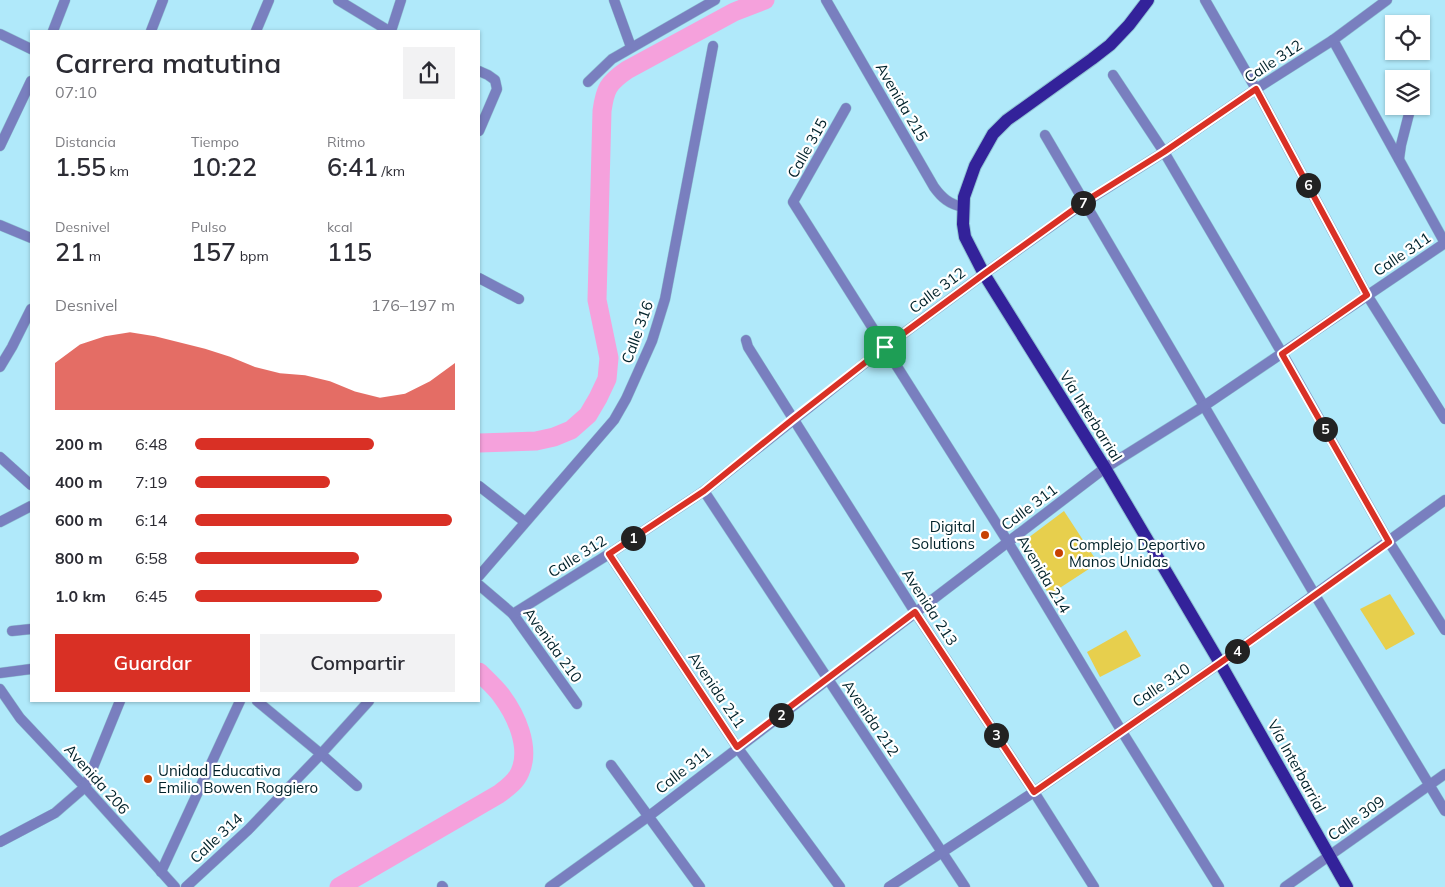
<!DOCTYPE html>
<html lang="es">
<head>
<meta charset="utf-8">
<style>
  :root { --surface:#fff; --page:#f2f2f3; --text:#2b2b33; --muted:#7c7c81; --accent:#d93025 }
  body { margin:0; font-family:Mulish,sans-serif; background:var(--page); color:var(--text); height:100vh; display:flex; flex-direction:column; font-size:19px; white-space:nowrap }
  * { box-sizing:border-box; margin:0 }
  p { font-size:16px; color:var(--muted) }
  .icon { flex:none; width:28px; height:28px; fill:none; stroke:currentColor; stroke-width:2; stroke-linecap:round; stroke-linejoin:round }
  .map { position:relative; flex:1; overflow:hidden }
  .sheet { position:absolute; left:30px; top:30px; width:450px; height:672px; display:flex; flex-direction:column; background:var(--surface); border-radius:0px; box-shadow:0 1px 4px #0004 }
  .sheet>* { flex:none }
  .tools { position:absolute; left:1385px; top:15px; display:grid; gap:10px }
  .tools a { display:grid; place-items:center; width:45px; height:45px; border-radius:0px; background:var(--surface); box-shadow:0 1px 4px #0004; font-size:25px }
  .pin { position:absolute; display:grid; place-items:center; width:42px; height:42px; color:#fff; margin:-21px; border-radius:10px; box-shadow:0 2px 8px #0006 }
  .km { position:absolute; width:25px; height:25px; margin:-12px; border-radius:50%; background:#222; color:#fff; font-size:14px; line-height:25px; text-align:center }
  .round { display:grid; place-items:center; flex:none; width:52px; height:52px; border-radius:0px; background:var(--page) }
  .headline { display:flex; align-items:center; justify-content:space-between; height:85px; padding:0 25px }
  h1 { font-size:28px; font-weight:600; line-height:38px }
  .metrics { display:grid; grid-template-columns:repeat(3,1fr); gap:8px; height:85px; padding:5px 25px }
  .metrics div { display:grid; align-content:center }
  .metrics b { font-size:25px; font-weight:600 }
  .metrics small { font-size:14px; font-weight:400 }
  .metrics p { font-size:14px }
  .chart { height:140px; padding:10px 25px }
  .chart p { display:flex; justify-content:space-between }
  .chart svg { width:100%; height:90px; margin-top:5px; fill:var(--accent); opacity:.7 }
  .primary-button { display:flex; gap:10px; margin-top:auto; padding:10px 25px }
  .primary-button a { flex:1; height:58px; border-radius:0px; background:var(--accent); color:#fff; font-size:20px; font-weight:600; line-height:58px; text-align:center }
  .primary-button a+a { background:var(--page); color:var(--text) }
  ul { padding:0 25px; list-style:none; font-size:16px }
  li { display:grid; grid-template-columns:80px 60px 1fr; align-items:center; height:38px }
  li i { height:12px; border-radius:6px; background:var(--accent) }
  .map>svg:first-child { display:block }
  .green { fill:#e7cf4d }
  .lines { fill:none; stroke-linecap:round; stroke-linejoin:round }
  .river { stroke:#f5a1dc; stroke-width:19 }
  .minor-casing { stroke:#90c5d5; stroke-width:11 }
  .tertiary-casing { stroke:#90c5d5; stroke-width:11 }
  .primary-casing { stroke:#90c5d5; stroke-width:14 }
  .minor { stroke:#797fbf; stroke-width:10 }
  .tertiary { stroke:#797fbf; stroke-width:10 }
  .primary { stroke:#33229a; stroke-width:12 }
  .route-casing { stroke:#fff; stroke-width:10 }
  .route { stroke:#d93025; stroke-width:6 }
  .poi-dot { fill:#c74101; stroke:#fff; stroke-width:2 }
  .labels { text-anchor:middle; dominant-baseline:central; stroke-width:4.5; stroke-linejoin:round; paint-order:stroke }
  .street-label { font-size:15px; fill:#00222a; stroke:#fff }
  .poi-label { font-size:15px; fill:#00222a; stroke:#fff; text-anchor:start }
</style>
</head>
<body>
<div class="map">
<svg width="1445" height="887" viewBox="0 0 1445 887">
  <rect width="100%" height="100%" fill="#b0e9fa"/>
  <g class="green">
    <polygon points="1064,511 1098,563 1049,595 1020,544"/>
    <polygon points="1390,594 1415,634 1386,650 1360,609"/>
    <polygon points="1126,630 1141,656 1100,677 1087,652"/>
  </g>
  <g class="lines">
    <g class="river">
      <path d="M479,443L536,441L554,437L571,430L588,415L598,398L607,379L609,358L597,300L602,111C605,89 608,83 627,70L734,12L765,0"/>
      <path d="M339,887L499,794C507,788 516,782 520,772C531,747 516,715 501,695C495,687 486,679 479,672"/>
    </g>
    <defs>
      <g id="minor">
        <polyline points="338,0 389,31"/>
        <polyline points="614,0 631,47"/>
        <polyline points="1205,0 1256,89 1367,295 1445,419"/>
        <polyline points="53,31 65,0"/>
        <polyline points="151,31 163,0"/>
        <polyline points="256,31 269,0"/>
        <polyline points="391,31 401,0"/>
        <polyline points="0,34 31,49"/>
        <polyline points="1333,40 1445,243"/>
        <polyline points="479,71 488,75 495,80 497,89 479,131"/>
        <polyline points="1113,75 1164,152 1282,353 1389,542 1445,630"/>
        <polyline points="588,82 612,59 715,0"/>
        <polyline points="846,108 793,202 1008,542 1121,730 1219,887"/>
        <polyline points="1045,135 1315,595 1445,811"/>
        <polyline points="0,146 31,81"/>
        <polyline points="1399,159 1401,145 1411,106"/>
        <polyline points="0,225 31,238"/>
        <polyline points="479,278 519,299"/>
        <polyline points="746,340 748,347 915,612 1034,792 1094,887"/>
        <polyline points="0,367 12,347 31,309"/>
        <polyline points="0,457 31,485"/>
        <polyline points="479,486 525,522"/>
        <polyline points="704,491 965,887"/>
        <polyline points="0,522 31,506"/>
        <polyline points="609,554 737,747 840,887"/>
        <polyline points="479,576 614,420 626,399 652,341 665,299 713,46"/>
        <polyline points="479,585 513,614 577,704"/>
        <polyline points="513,614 609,554 704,491 885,347 984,274 1085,202 1164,152 1256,89 1333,40 1387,0"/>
        <polyline points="12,631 31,629"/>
        <polyline points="0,673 31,669"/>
        <polyline points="0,689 20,718 85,787 175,887"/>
        <polyline points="257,701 321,754 357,786"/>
        <polyline points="611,765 700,887"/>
        <polyline points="0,842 55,813 85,787 120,701"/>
        <polyline points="161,872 240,701"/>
        <polyline points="442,886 443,887"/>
        <polyline points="186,887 248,830 321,754 369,701"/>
        <polyline points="889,887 1034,792 1220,663 1445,500"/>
      </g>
      <g id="tertiary">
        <path d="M826,0L934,187C942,198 949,204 963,207"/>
        <polyline points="550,887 649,816 1105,468 1204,406 1445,243"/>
        <polyline points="1285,887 1445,774"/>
      </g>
      <polyline id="primary" points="1148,0 1129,25 1110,45 1092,59 1007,120 993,134 975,166 964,197 963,224 965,237 984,274 1105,468 1220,663 1347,887"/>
    </defs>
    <use href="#minor" class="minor-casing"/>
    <use href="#tertiary" class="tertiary-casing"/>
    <use href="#primary" class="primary-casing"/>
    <use href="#minor" class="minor"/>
    <use href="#tertiary" class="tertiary"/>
    <use href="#primary" class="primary"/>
  </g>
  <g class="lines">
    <defs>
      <polygon id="route" points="1256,89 1367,295 1282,354 1389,542 1220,663 1034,792 915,612 737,747 609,554 704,491 793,419 885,347 984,274 1084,202 1164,152"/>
    </defs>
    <use href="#route" class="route-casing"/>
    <use href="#route" class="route"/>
  </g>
  <g class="poi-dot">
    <circle cx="985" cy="535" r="5"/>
    <circle cx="1059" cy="553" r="5"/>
    <circle cx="148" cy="779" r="5"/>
  </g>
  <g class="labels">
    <g class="street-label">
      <text transform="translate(1273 61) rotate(-33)">Calle 312</text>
      <text transform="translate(902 102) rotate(60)">Avenida 215</text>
      <text transform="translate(807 148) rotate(-61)">Calle 315</text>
      <text transform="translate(1402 254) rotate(-34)">Calle 311</text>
      <text transform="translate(937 290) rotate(-37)">Calle 312</text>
      <text transform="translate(637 332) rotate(-70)">Calle 316</text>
      <text transform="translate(1091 416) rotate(58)">Vía Interbarrial</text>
      <text transform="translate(1029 507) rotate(-37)">Calle 311</text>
      <text transform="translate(577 556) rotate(-32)">Calle 312</text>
      <text transform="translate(1044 574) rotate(59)">Avenida 214</text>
      <text transform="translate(930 607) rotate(57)">Avenida 213</text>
      <text transform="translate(553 645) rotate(54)">Avenida 210</text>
      <text transform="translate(1161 685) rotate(-34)">Calle 310</text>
      <text transform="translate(717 690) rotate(56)">Avenida 211</text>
      <text transform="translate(871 718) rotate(56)">Avenida 212</text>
      <text transform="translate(1297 766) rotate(61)">Vía Interbarrial</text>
      <text transform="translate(683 770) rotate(-38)">Calle 311</text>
      <text transform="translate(97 779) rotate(48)">Avenida 206</text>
      <text transform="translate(1356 818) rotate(-35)">Calle 309</text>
      <text transform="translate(216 838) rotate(-43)">Calle 314</text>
    </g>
    <g class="poi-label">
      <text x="975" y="526" text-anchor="end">Digital<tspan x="975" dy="17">Solutions</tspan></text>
      <text x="1069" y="544">Complejo Deportivo<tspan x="1069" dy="17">Manos Unidas</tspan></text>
      <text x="158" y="770">Unidad Educativa<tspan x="158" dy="17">Emilio Bowen Roggiero</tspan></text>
    </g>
  </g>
</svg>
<div class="tools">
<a><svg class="icon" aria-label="locate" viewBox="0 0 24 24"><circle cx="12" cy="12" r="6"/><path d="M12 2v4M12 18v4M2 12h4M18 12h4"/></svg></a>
<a><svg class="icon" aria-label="layers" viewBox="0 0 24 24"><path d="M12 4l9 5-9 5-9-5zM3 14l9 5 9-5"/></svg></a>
</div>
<div class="pin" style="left:885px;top:347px;background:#1e9e55"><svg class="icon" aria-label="arrive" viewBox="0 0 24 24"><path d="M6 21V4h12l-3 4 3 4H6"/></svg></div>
<b class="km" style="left:633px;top:538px">1</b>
<b class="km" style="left:781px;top:715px">2</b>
<b class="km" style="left:996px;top:735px">3</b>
<b class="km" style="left:1237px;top:651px">4</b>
<b class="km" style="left:1325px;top:429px">5</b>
<b class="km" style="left:1308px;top:185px">6</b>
<b class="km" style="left:1083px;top:203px">7</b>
<section class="sheet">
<div class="headline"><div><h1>Carrera matutina</h1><p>07:10</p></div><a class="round"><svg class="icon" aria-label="share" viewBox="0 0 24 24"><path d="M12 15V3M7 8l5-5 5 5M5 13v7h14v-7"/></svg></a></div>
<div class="metrics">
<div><p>Distancia</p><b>1.55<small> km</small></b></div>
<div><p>Tiempo</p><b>10:22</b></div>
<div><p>Ritmo</p><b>6:41<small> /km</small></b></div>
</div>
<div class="metrics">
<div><p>Desnivel</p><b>21<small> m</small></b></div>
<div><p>Pulso</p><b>157<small> bpm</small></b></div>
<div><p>kcal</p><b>115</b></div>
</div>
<div class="chart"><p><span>Desnivel</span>176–197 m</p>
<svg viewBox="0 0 160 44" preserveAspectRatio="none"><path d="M0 44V21L10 12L20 8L30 6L40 8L50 11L60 14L70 18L80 23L90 26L100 27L110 30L120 35L130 38L140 36L150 30L160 21V44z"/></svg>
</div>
<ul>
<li><b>200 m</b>6:48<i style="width:69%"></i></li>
<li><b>400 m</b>7:19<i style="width:52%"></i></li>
<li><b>600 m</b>6:14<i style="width:99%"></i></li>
<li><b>800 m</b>6:58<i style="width:63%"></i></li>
<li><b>1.0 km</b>6:45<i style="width:72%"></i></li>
</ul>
<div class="primary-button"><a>Guardar</a><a>Compartir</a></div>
</section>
</div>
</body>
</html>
